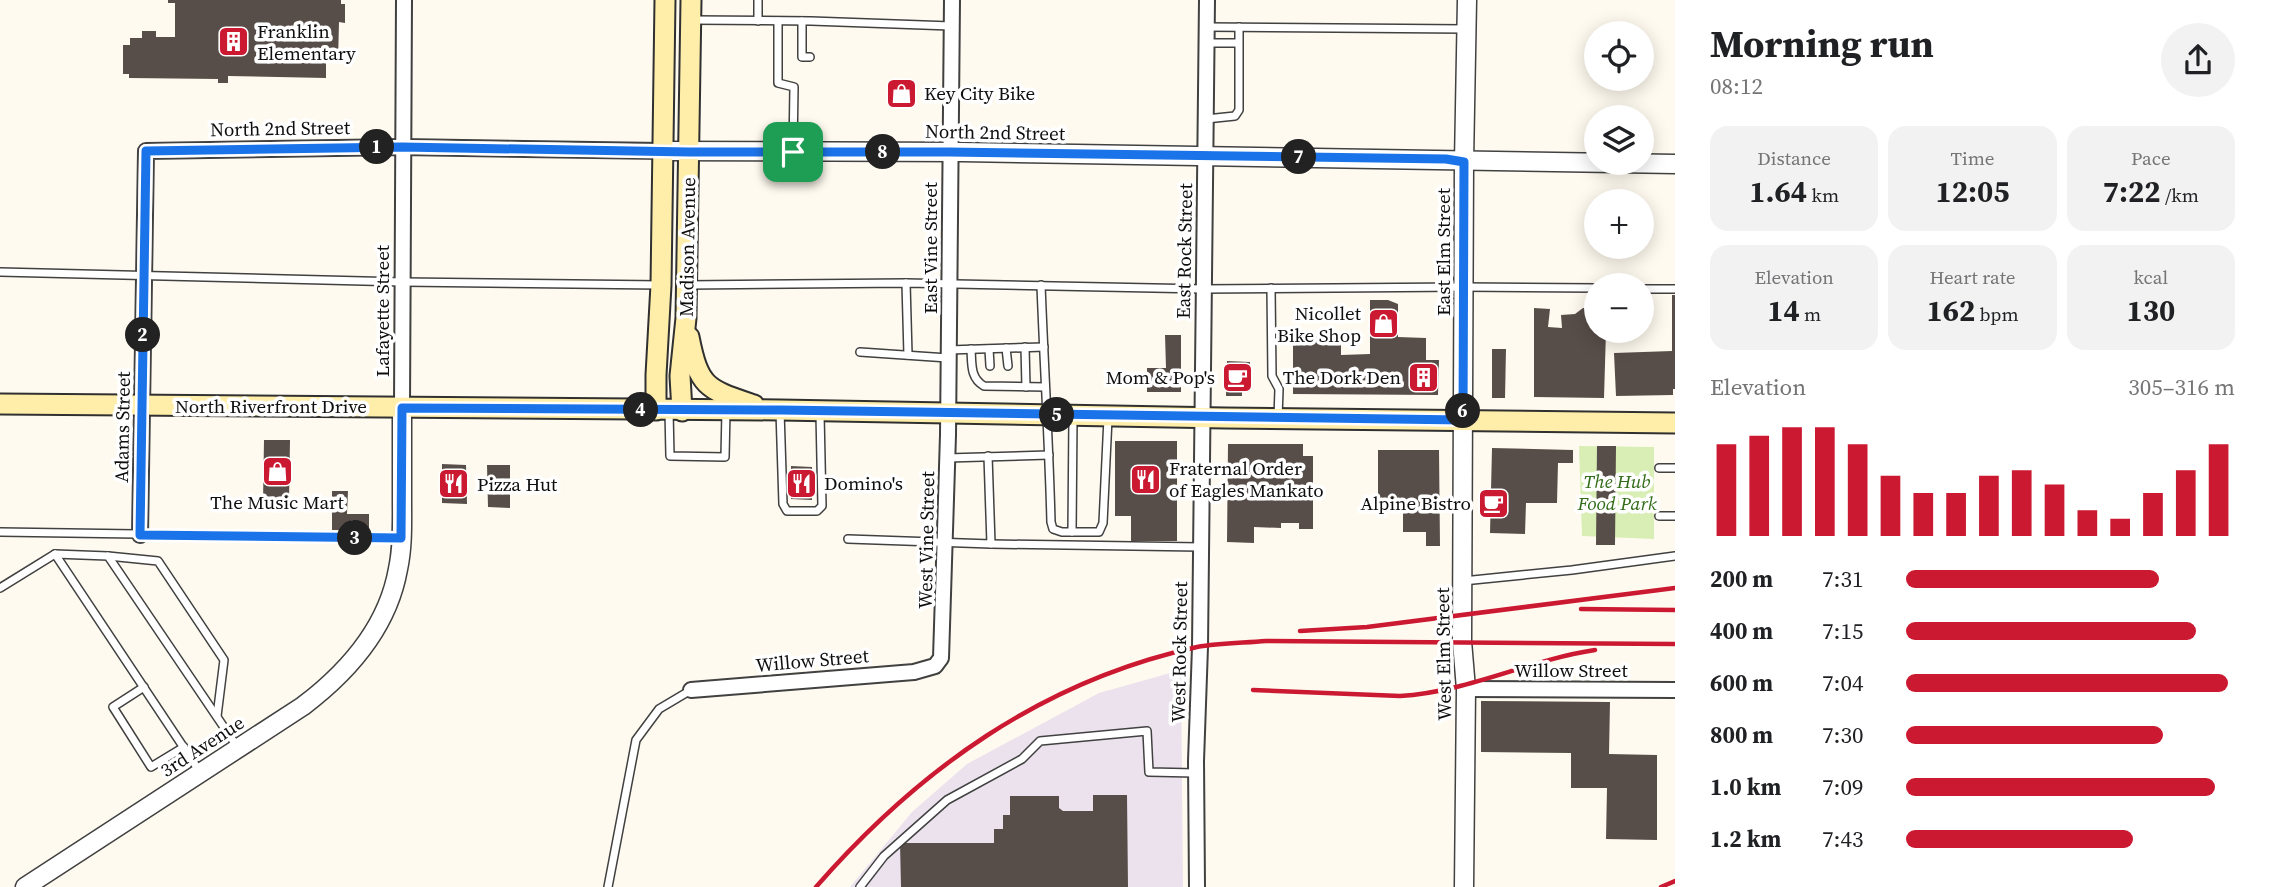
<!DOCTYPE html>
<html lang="en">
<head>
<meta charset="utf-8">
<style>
  :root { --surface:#fff; --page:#f2f2f2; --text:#202124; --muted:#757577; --accent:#cb1932 }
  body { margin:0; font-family:"Source Serif 4",serif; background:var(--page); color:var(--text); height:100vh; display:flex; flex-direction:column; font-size:26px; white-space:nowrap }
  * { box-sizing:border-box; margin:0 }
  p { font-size:23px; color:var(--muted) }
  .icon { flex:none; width:38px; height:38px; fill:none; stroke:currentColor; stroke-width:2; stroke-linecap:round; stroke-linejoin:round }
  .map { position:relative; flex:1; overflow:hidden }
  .side { display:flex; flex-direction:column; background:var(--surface); width:595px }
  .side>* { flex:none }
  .controls { position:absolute; left:1584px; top:21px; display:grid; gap:14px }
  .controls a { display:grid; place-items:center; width:70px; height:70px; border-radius:50%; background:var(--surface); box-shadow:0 4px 18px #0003; font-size:35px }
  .pin { position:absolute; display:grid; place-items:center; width:60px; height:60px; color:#fff; margin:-30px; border-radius:14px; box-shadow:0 4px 10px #0006 }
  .km { position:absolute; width:35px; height:35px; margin:-18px; border-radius:50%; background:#222; color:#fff; font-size:19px; line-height:35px; text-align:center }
  .round { display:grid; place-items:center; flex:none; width:74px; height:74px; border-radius:37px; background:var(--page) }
  .overview { display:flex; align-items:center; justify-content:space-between; height:119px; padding:0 35px }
  h1 { font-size:38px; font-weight:700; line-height:52px }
  .metrics { display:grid; grid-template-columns:repeat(3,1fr); gap:10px; height:119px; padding:7px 35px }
  .metrics div { display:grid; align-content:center; border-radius:18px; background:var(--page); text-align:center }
  .metrics b { font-size:30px; font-weight:700 }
  .metrics small { font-size:19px; font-weight:400 }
  .metrics p { font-size:19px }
  .chart { height:196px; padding:14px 35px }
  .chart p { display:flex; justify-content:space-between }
  .chart svg { width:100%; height:126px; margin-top:7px; stroke:var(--accent); stroke-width:6 }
  ul { padding:0 35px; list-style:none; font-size:23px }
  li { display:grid; grid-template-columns:112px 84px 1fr; align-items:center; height:52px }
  li i { height:18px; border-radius:9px; background:var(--accent) }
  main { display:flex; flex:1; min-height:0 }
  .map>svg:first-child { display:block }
  .industrial { fill:#ebe2ee }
  .green { fill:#d8eeb5 }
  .building { fill:#584e49 }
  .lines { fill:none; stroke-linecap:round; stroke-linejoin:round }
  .service-casing { stroke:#414141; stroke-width:10 }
  .minor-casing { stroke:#414141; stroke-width:18 }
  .tertiary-casing { stroke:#414141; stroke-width:21 }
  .secondary-casing { stroke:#303030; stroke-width:23 }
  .service { stroke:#fff; stroke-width:7 }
  .minor { stroke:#fff; stroke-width:14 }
  .tertiary { stroke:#fff; stroke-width:18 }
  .secondary { stroke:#fea; stroke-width:19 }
  .rail { stroke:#cb1932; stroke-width:4.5 }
  .route-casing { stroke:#fff; stroke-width:14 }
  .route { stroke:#1a73e8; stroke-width:9 }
  .labels { text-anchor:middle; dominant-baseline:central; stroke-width:7; stroke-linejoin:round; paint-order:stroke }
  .poi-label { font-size:19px; fill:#0e0e0e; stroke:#fff; text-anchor:start }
  .street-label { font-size:19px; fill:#0e0e0e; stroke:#fff }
  .park-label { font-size:19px; font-style:italic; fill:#316c18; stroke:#fff }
</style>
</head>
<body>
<main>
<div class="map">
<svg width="1675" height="887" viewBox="0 0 1675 887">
  <rect width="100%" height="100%" fill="#fffaef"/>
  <polygon class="industrial" points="1181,670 1183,887 850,887 912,812 967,764 1099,693"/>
  <polygon class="green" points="1579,446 1654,447 1654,539 1582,536"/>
  <g class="building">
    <polygon points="168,0 341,0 341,4 345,4 345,23 339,22 338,62 326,62 326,78 228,76 228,83 218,83 218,79 129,78 129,74 123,74 123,45 130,45 130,38 142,38 142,31 156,31 156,37 175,37 175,3 168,3"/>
    <polygon points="1672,295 1675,295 1675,389 1673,389 1673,395 1616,396 1614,353 1672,351"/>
    <polygon points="1370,300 1388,300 1398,304 1398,337 1426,338 1426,360 1439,360 1438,395 1293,394 1293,337 1327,337 1327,343 1341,342 1341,355 1370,354"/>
    <polygon points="1534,308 1550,309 1548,327 1562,328 1561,315 1575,314 1583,308 1596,308 1596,331 1606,331 1604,398 1534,397"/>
    <polygon points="1165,335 1181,335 1181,392 1147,392 1147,368 1166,368"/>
    <polygon points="1492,349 1506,349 1505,398 1492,398"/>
    <polygon points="1227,361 1250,362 1248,392 1242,392 1242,396 1226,396"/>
    <polygon points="264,440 290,440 289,502 263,502"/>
    <polygon points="1115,441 1177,441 1177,541 1131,541 1131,516 1115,516"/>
    <polygon points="1228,444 1303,444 1303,456 1313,456 1313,529 1299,529 1299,523 1281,523 1281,528 1254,527 1254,543 1227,542"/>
    <polygon points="1597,446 1616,446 1615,545 1596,545"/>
    <polygon points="1492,448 1573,450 1573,463 1558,463 1557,503 1526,503 1525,534 1490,533"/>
    <polygon points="1378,450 1439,450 1440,546 1426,546 1426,532 1403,532 1403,506 1378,506"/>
    <polygon points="442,464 466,465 467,504 442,503"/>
    <polygon points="487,465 510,465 510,508 488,507"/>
    <polygon points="791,466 812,467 812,500 791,499"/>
    <polygon points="332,491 348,491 347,514 369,514 369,530 353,530 353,520 351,520 351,531 332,530"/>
    <polygon points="1481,701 1610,702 1609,754 1657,755 1657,840 1606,839 1607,788 1571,788 1571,753 1481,752"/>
    <polygon points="1093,795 1127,795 1128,887 901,887 900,843 994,843 994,829 1003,829 1003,815 1010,815 1010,796 1059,796 1059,808 1063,811 1093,811"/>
  </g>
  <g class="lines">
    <defs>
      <g id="service">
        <polyline points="693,20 811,21 951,26"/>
        <polyline points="758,21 758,0"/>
        <polyline points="778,21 778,83 794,87 793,150"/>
        <polyline points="802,21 802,57 810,57"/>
        <polyline points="1207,27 1466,29"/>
        <polyline points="1207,43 1238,43"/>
        <polyline points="1206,119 1235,116 1239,110 1239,27"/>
        <polyline points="0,272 403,282 661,285"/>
        <polyline points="906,283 908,355"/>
        <polyline points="687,285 906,283 1203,289 1463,287 1596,288"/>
        <path d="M1041,285C1044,364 1049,443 1051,522L1053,529L1062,532H1099L1103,523L1108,418"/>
        <polyline points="1271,288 1272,376 1279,389 1278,418"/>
        <polyline points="1642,289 1675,289"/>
        <polyline points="1025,347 1026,387"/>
        <polyline points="1006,348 1008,366"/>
        <path d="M971,349C972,364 970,378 984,386L1045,387"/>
        <polyline points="989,349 990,366"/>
        <polyline points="948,350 1044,347"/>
        <polyline points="860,352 948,358"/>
        <polyline points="669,411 670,456 725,457 726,411"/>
        <polyline points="780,411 783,504 787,511 817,511 822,506 820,414"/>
        <polyline points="947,458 1049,455"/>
        <polyline points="1659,468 1675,468"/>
        <polyline points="1659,516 1675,516"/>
        <polyline points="0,532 401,538"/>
        <polyline points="1072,532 1073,417"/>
        <polyline points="848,539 991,544 988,456"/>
        <polyline points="991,544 1200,547"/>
        <polyline points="55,554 200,772"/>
        <polyline points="108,556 158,561 224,660 217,716"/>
        <polyline points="1463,581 1572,570 1675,556"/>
        <polyline points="0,588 55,554 108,556 238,748"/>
        <polyline points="144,687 113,707 151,767 184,747"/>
        <polyline points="608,887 636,740 659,709 691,690"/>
        <polyline points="860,887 884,856 947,800 1022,759 1040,741 1147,731 1149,772 1195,773"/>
      </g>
      <g id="minor">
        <polyline points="402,408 404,0"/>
        <polyline points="140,535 146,151 402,147 662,151"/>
        <polyline points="1466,689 1675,690"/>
        <polyline points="691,690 914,672 935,666 941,658 948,435 952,0"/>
        <polyline points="1197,887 1196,761 1200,647 1207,0"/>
      </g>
      <g id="tertiary">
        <polyline points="662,151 962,152 1675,164"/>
        <path d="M25,887L303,706C348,672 388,626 398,569C403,546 402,522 402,499C402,469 402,439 402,408"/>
        <polyline points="1464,887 1466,689 1462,641 1464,162 1467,0"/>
      </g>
      <g id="secondary">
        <path d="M689,337C699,388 707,389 754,405"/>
        <polyline points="0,404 780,410 1225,418 1675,423"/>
        <polyline points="656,410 656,375 661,285 665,0"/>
        <polyline points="682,411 680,376 686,318 691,0"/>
      </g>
    </defs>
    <use href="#service" class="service-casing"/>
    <use href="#minor" class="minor-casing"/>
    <use href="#tertiary" class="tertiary-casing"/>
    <use href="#secondary" class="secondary-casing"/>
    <use href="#service" class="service"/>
    <use href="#minor" class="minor"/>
    <use href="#tertiary" class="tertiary"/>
    <use href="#secondary" class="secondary"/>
    <g class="rail">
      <polyline points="1581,609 1675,610"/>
      <polyline points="1300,631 1367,627 1675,588"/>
      <path d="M1253,690L1400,696C1468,692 1528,660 1595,650"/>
      <path d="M816,887C919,769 1042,681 1197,647C1219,643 1243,643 1266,641L1675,644"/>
      <polyline points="1661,887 1675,881"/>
    </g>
  </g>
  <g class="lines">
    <defs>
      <polygon id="route" points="402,147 689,152 949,152 1446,159 1464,162 1463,420 780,410 402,408 401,538 140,535 146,151"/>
    </defs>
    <use href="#route" class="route-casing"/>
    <use href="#route" class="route"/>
  </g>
  <defs>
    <symbol id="building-square" viewBox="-11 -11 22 22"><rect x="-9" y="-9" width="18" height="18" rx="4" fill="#cb1932" stroke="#fff"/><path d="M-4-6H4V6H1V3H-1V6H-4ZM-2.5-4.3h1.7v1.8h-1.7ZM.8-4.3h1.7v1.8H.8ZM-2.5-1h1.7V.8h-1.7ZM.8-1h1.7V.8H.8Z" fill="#fff"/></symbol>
    <symbol id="shop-square" viewBox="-11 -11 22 22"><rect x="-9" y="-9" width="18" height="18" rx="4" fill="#cb1932" stroke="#fff"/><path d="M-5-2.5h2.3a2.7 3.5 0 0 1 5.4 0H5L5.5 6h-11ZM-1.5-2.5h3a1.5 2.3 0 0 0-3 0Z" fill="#fff"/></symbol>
    <symbol id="cafe-square" viewBox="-11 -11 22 22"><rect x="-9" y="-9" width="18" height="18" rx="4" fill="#cb1932" stroke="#fff"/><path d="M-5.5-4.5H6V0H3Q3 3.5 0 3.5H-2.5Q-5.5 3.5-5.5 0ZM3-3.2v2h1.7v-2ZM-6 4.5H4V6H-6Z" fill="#fff"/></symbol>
    <symbol id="restaurant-square" viewBox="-11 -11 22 22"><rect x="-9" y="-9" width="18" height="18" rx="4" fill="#cb1932" stroke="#fff"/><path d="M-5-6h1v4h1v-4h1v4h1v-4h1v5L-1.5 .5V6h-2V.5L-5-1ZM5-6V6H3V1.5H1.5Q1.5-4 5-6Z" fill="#fff"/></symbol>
  </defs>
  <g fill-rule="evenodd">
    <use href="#building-square" x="216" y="24" width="35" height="35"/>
    <use href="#shop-square" x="884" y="76" width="35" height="35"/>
    <use href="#shop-square" x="1366" y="306" width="35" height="35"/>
    <use href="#cafe-square" x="1220" y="360" width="35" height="35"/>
    <use href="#building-square" x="1406" y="360" width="35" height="35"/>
    <use href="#shop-square" x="260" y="454" width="35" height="35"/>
    <use href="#restaurant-square" x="1128" y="462" width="35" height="35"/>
    <use href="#restaurant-square" x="784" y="466" width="35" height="35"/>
    <use href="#restaurant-square" x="436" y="466" width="35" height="35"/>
    <use href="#cafe-square" x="1476" y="486" width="35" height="35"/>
  </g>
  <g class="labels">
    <g class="poi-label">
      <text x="257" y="31">Franklin<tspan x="257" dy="22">Elementary</tspan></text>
      <text x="924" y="93">Key City Bike</text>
      <text x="1361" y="313" text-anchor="end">Nicollet<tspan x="1361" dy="22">Bike Shop</tspan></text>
      <text x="1215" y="377" text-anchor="end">Mom &amp; Pop's</text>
      <text x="1401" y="377" text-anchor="end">The Dork Den</text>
      <text x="1169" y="468">Fraternal Order<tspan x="1169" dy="22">of Eagles Mankato</tspan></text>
      <text x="824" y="483">Domino's</text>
      <text x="477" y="484">Pizza Hut</text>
      <text x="277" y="502" text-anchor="middle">The Music Mart</text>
      <text x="1471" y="503" text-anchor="end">Alpine Bistro</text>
    </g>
    <g class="street-label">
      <text transform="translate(280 128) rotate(-1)">North 2nd Street</text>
      <text transform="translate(995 132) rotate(1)">North 2nd Street</text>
      <text transform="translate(687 247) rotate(-89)">Madison Avenue</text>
      <text transform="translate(930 248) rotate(-90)">East Vine Street</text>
      <text transform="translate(1184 251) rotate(-89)">East Rock Street</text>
      <text transform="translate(1443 252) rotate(-90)">East Elm Street</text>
      <text transform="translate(382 311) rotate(-90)">Lafayette Street</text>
      <text x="271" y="406">North Riverfront Drive</text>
      <text transform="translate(122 427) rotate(-89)">Adams Street</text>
      <text transform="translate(926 540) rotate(-89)">West Vine Street</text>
      <text transform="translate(1179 652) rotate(-89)">West Rock Street</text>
      <text transform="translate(1443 654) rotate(-91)">West Elm Street</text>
      <text transform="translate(812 660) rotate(-5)">Willow Street</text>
      <text x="1571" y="670">Willow Street</text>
      <text transform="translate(202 746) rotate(-33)">3rd Avenue</text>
    </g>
    <g class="park-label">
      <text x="1617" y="481">The Hub<tspan x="1617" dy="22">Food Park</tspan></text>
    </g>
  </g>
</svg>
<div class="controls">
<a><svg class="icon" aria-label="locate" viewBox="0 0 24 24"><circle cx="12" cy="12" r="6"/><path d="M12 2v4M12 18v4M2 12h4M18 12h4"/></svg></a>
<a><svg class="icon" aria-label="layers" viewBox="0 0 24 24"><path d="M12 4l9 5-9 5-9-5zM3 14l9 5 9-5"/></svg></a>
<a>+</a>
<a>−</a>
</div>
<div class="pin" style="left:793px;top:152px;background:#1e9e55"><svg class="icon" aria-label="arrive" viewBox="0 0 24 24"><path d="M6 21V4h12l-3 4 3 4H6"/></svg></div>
<b class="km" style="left:377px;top:147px">1</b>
<b class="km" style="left:143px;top:335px">2</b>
<b class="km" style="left:355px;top:538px">3</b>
<b class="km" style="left:641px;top:410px">4</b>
<b class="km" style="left:1057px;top:415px">5</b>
<b class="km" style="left:1463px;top:411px">6</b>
<b class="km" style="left:1299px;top:157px">7</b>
<b class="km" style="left:883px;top:152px">8</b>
</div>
<section class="side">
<div class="overview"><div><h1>Morning run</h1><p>08:12</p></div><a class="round"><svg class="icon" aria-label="share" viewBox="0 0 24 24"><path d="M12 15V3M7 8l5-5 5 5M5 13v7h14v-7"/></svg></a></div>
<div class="metrics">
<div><p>Distance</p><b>1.64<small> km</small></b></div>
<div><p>Time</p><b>12:05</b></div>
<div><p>Pace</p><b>7:22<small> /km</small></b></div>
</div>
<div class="metrics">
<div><p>Elevation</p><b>14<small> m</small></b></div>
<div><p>Heart rate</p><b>162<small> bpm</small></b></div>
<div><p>kcal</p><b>130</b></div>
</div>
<div class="chart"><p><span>Elevation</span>305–316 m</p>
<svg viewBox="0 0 160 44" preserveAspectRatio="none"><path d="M5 44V12M15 44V9M25 44V6M35 44V6M45 44V12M55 44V23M65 44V29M75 44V29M85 44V23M95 44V21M105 44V26M115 44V35M125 44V38M135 44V29M145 44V21M155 44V12"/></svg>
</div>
<ul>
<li><b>200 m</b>7:31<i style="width:77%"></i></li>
<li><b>400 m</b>7:15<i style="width:88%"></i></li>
<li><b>600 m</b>7:04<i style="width:98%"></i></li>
<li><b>800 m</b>7:30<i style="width:78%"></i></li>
<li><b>1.0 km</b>7:09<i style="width:94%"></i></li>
<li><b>1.2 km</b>7:43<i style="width:69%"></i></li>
</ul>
</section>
</main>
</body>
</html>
